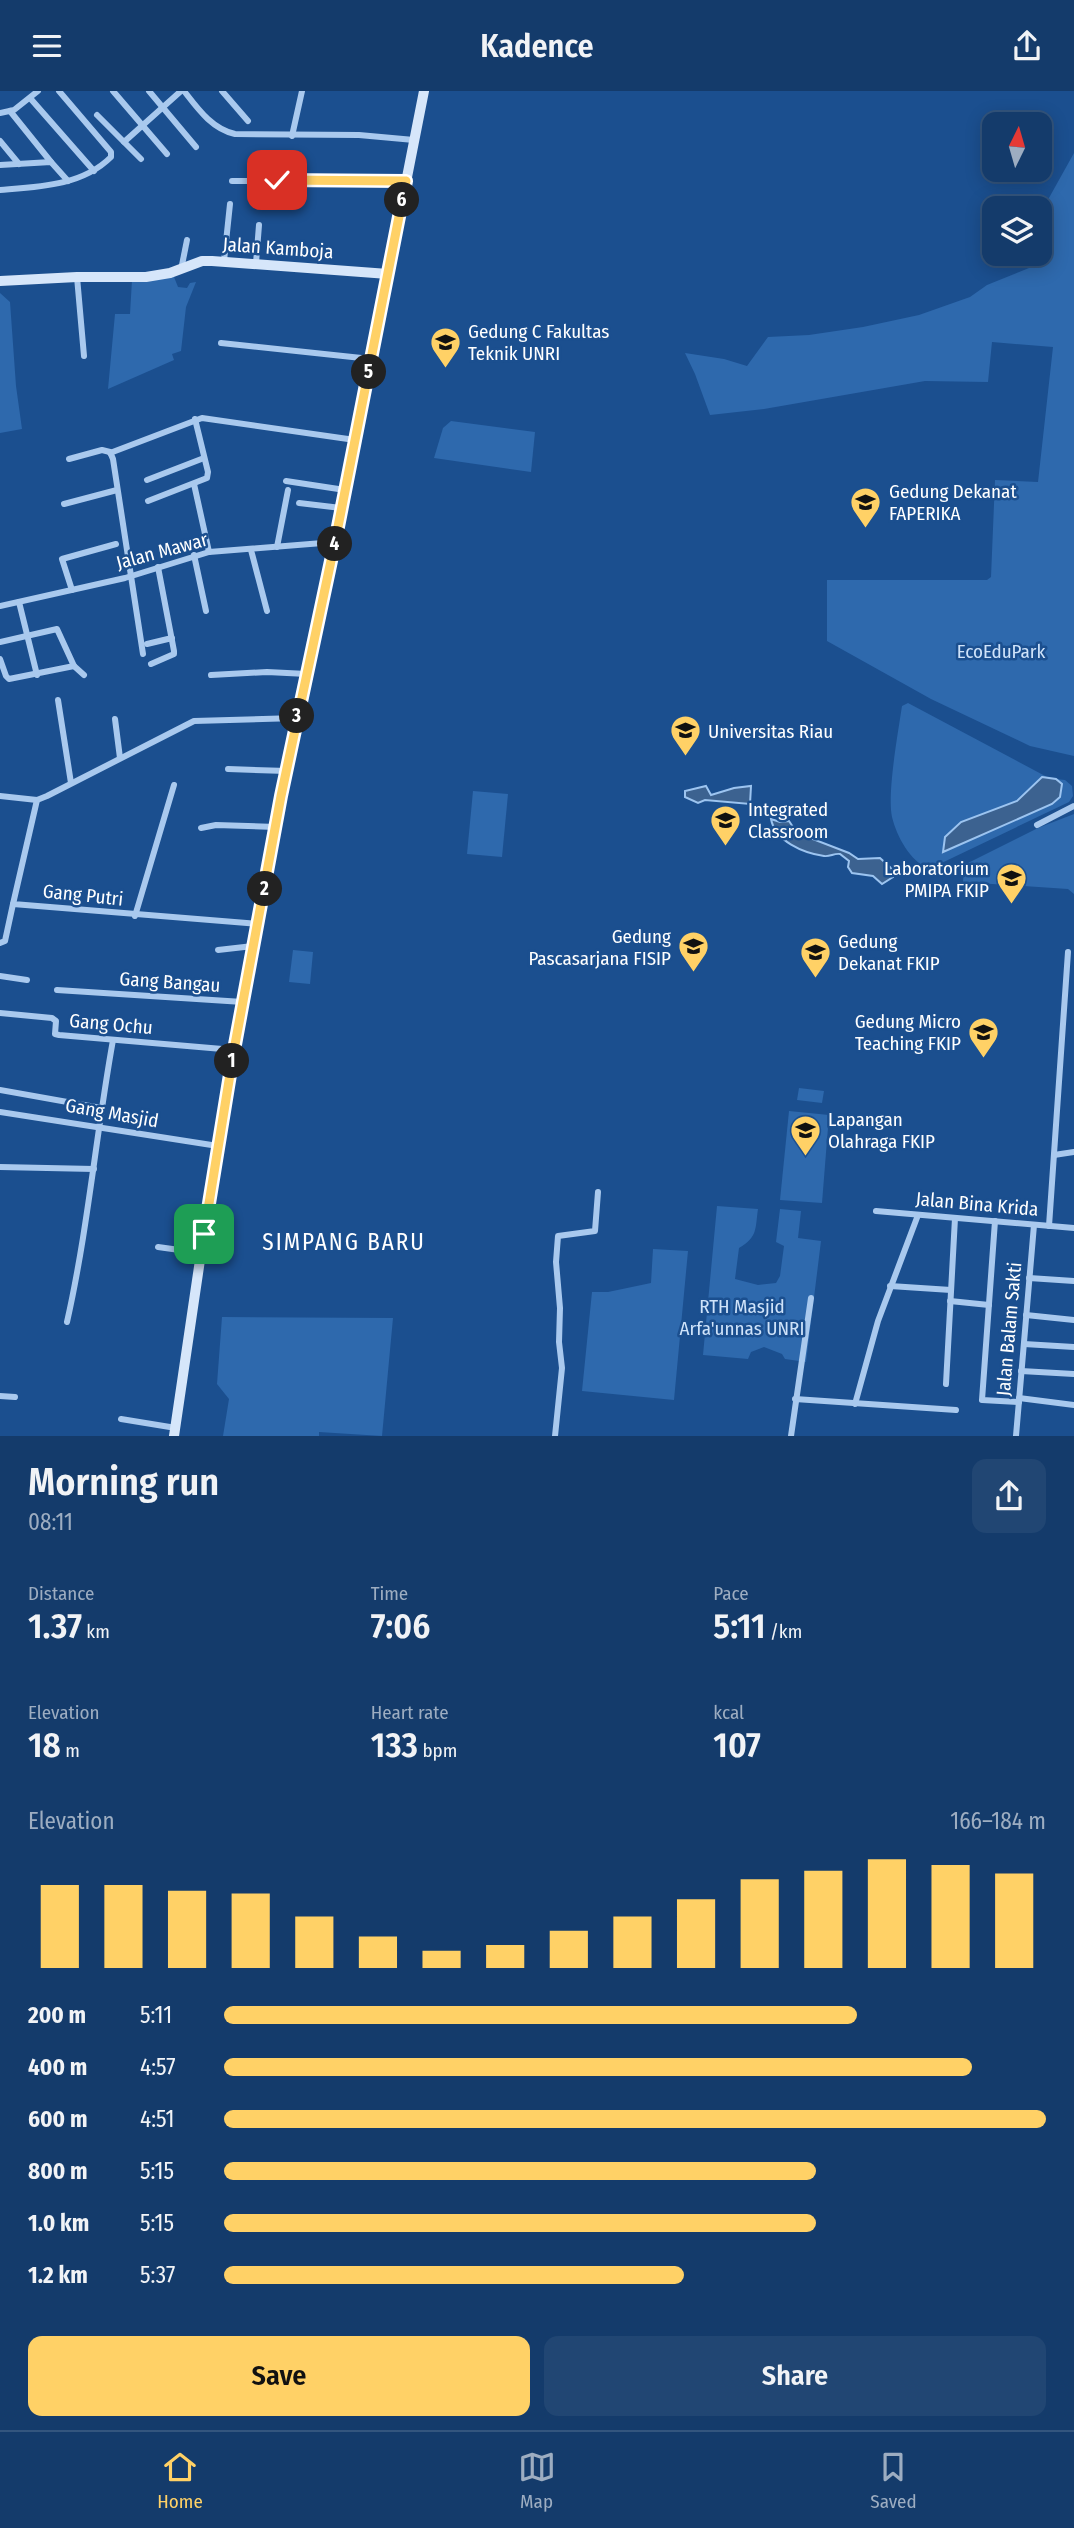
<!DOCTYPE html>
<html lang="en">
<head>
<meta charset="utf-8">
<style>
  :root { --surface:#143b6b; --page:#214673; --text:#f1f3f6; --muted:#9dadc1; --line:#33557e; --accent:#ffd166 }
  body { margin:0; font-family:"Fira Sans Condensed",sans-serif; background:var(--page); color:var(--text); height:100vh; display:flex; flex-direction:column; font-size:26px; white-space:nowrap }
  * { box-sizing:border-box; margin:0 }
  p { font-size:23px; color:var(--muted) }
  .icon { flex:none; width:38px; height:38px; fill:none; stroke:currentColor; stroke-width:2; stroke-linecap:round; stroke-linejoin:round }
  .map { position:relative; height:1345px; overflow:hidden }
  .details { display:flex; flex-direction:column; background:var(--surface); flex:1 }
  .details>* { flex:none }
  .needle { width:46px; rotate:5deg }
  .controls { position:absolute; left:982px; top:21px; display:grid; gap:14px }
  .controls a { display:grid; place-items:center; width:70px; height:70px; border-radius:14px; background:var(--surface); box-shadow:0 4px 18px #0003,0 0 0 2px var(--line); font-size:35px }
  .pin { position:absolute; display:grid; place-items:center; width:60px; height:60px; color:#fff; margin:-30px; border-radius:14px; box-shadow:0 4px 10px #0006 }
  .km { position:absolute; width:35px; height:35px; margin:-18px; border-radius:50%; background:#222; color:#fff; font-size:19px; line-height:35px; text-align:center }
  .round { display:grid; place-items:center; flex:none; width:74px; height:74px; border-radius:14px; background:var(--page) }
  .headline { display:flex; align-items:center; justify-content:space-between; height:119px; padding:0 28px }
  h1 { font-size:38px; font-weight:600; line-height:52px }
  .stats { display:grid; grid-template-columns:repeat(3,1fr); gap:10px; height:119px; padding:7px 28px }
  .stats div { display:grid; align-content:center }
  .stats b { font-size:35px; font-weight:600 }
  .stats small { font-size:19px; font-weight:400 }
  .stats p { font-size:19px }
  .chart { height:196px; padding:14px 28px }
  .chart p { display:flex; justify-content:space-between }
  .chart svg { width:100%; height:126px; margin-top:7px; stroke:var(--accent); stroke-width:6 }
  .cta { display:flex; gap:14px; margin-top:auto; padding:14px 28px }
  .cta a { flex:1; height:80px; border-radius:14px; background:var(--accent); color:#111; font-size:28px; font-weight:600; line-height:80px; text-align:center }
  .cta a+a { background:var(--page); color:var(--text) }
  ul { padding:0 28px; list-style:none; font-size:23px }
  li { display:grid; grid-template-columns:112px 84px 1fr; align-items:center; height:52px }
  li i { height:18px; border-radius:9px; background:var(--accent) }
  header { display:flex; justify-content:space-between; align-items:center; height:91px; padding:0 28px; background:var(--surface); font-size:32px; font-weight:600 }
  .tab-bar { display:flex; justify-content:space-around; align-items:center; height:98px; border-top:2px solid var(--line); background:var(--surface); font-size:19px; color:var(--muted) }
  .tab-bar a { display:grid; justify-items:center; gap:4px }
  .tab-bar .selected { color:var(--accent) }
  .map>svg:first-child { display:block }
  .green { fill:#2e69ad }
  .water { fill:#3c6290; stroke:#9cc4f0; stroke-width:2 }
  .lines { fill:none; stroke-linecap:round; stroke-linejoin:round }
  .street { stroke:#a9c9ee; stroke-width:6 }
  .secondary { stroke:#d6e6fa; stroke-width:10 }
  .route-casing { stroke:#fff; stroke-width:14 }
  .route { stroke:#ffd166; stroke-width:9 }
  .labels { text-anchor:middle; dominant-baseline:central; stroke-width:5; stroke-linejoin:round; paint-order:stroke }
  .street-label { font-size:19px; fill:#fff; stroke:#1b4f8f }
  .poi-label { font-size:19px; fill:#fff; stroke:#1b4f8f; text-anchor:start }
  .park-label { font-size:19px; fill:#cfe3fa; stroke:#1b4f8f }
  .quarter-label { font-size:23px; letter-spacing:2px; fill:#fff; stroke:#1b4f8f }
</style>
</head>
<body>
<header><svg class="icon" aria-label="menu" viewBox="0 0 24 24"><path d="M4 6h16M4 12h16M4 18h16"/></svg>Kadence<svg class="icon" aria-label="share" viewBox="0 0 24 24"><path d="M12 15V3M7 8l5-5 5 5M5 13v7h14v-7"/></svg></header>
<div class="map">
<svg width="1074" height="1345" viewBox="0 0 1074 1345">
  <rect width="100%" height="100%" fill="#1b4f8f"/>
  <g class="green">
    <polygon points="1074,62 1074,665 1030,655 931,608 827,550 827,489 987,489 991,486 995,389 1038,391 1053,256 992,251 988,291 925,290 764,318 710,324 695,283 685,262 724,268 747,275 768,246 809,244 863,236 919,224 970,206 987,194 1034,175 1039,169 1040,123"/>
    <polygon points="174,186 178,196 187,197 190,192 196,191 186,216 181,260 172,263 174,269 108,298 115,223 130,223 132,189"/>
    <polygon points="0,202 10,211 16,295 22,338 0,342"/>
    <polygon points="451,330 535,341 531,381 434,367 443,337"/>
    <path d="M908,612L1047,686H1042L1017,710L961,731L946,746L944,761L1052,713L1062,693L1056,688L1065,689L1072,695L1073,705L1069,711L929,778C910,770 897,746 892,726C887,702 898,642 902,615Z"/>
    <polygon points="473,700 508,703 502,766 467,763"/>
    <polygon points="1074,723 1074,803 1068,798 963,791 964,774 1038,737"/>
    <polygon points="293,859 313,861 310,893 289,891"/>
    <polygon points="799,997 824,1000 822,1012 797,1009"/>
    <polygon points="789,1020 829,1024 822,1112 780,1109"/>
    <path d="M717,1115L758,1118C755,1138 758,1146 739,1157L735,1188L758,1194L776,1192L780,1185L784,1155L776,1151L780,1118L801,1120L798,1147L821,1150L806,1271L785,1268L782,1263L764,1256L751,1261L748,1268L703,1264Z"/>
    <polygon points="653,1158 688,1160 674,1309 582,1300 592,1201 608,1201 651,1192"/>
    <polygon points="222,1226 393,1227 382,1345 319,1341 319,1345 223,1345 229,1308 217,1293"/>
  </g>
  <g class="water">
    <polygon points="1042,686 1056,688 1062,693 1060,706 1052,713 943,761 945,746 961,731 1017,710"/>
    <polygon points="706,695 711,704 734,697 751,695 750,713 705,709 698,712 685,706 685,700"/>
    <path d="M771,728L780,731L789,730L797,742L849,762L858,768L880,767L892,778L893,786L882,793L873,785L852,782L848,776L849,770L840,763C834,762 830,766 824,765C803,762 775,750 771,728Z"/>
  </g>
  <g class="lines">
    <g class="street">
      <polyline points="113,0 167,63"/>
      <polyline points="149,0 196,56"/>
      <path d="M184,0C198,18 212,38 235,43L359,44L414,49"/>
      <polyline points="222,0 248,30"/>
      <polyline points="30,7 94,80"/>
      <polyline points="10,20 51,71"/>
      <polyline points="0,22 14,19 38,0"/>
      <polyline points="97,24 124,51"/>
      <polyline points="292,45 302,0"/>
      <polyline points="0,50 19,73"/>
      <polyline points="141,68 124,51 181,0"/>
      <polyline points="0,74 51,71 68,90"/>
      <polyline points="232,90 406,90"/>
      <path d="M0,99C38,96 82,95 111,66V61L59,0"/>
      <polyline points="224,170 230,113"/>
      <polyline points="256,172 259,134"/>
      <polyline points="181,179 187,149"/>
      <polyline points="77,186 84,265"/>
      <polyline points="221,252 371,268"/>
      <polyline points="110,362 202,327 355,349"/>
      <polyline points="69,368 102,359 110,361 113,368 143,563"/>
      <polyline points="147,389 204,367"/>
      <polyline points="286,390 345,399"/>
      <polyline points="194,393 209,461"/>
      <polyline points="148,410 207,387 208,381 195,328"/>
      <polyline points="299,412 341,417"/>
      <polyline points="64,413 117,399"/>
      <polyline points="277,456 288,399"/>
      <polyline points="251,459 267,520"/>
      <polyline points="194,464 206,520"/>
      <polyline points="72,499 62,468 116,453"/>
      <polyline points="19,511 37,584"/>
      <polyline points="0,515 125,487 209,461 335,451"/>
      <polyline points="0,551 57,538 74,575 9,588 6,585 0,568"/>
      <polyline points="147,553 172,547"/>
      <polyline points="151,573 174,563 174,560 158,476"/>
      <polyline points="74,575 84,584"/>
      <polyline points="211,584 267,581 307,583"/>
      <polyline points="58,609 71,692"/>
      <polyline points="115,628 120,667"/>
      <polyline points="228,678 287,680"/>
      <polyline points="0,705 37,709 47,705 194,630 297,627"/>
      <polyline points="37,709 13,813 258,833"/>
      <polyline points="1037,734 1074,715"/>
      <polyline points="201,737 216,734 276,736"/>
      <polyline points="135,825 174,694"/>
      <polyline points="0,852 5,850 13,813"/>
      <polyline points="218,859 253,855"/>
      <polyline points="0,885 27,889"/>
      <polyline points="57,899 243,911"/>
      <polyline points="0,922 52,927 56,930 55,943 59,944 234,959"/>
      <polyline points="0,999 101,1017"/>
      <polyline points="0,1021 218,1055"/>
      <polyline points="1054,1064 1074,1061"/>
      <polyline points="0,1076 94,1078"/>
      <polyline points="876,1120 1074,1137"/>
      <polyline points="995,1130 982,1309 1019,1311"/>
      <polyline points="1049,1135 1068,861"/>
      <polyline points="158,1156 201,1162"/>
      <polyline points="1029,1187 1074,1190"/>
      <polyline points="890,1195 951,1199"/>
      <polyline points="950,1210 989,1214"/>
      <polyline points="1026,1224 1074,1229"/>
      <path d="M67,1231C88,1138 96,1043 113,949"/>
      <polyline points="1024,1253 1074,1256"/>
      <polyline points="1021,1280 1074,1283"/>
      <polyline points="946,1293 955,1127"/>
      <polyline points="0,1305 15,1306"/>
      <polyline points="1019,1307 1074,1314"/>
      <polyline points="795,1308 956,1319"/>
      <polyline points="855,1313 878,1230 918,1124"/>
      <polyline points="121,1328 176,1337"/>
      <polyline points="555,1345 562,1277 559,1251 560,1217 556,1171 558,1145 595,1140 598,1101"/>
      <polyline points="791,1345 811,1207"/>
      <polyline points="1016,1345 1034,1134"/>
    </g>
    <g class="secondary">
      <polyline points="0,190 77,186 146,186 170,182 202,170 212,170 388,183"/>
      <polyline points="174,1345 209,1108 234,959 281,705 335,451 424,0"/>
    </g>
  </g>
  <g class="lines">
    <defs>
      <polyline id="route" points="204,1143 234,959 281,705 335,451 406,90 277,89"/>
    </defs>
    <use href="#route" class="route-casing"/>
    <use href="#route" class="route"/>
  </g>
  <defs>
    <symbol id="university-pin" viewBox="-11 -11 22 30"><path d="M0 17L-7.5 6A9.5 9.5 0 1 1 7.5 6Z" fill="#ffd166" stroke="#1b4f8f"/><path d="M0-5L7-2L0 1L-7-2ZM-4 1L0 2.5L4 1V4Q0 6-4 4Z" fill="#111"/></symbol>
  </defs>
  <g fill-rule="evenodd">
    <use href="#university-pin" x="428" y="234" width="35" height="47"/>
    <use href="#university-pin" x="848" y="394" width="35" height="47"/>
    <use href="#university-pin" x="668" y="622" width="35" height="47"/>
    <use href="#university-pin" x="708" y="712" width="35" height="47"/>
    <use href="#university-pin" x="994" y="770" width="35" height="47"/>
    <use href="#university-pin" x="676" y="838" width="35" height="47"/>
    <use href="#university-pin" x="798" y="844" width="35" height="47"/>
    <use href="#university-pin" x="966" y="924" width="35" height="47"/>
    <use href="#university-pin" x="788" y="1022" width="35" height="47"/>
  </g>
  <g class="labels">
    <g class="street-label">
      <text transform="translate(278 157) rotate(4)">Jalan Kamboja</text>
      <text transform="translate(162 460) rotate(-15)">Jalan Mawar</text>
      <text transform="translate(83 804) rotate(6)">Gang Putri</text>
      <text transform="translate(170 891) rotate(4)">Gang Bangau</text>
      <text transform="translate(111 933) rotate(5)">Gang Ochu</text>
      <text transform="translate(112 1022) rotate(10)">Gang Masjid</text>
      <text transform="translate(977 1113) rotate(5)">Jalan Bina Krida</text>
      <text transform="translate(1009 1238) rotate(-85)">Jalan Balam Sakti</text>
    </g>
    <g class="poi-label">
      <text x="468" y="240">Gedung C Fakultas<tspan x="468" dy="22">Teknik UNRI</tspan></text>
      <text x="889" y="400">Gedung Dekanat<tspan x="889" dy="22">FAPERIKA</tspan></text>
      <text x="708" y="640">Universitas Riau</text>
      <text x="748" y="718">Integrated<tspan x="748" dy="22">Classroom</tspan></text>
      <text x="989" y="777" text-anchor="end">Laboratorium<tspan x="989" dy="22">PMIPA FKIP</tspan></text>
      <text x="671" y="845" text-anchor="end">Gedung<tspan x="671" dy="22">Pascasarjana FISIP</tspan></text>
      <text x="838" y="850">Gedung<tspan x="838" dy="22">Dekanat FKIP</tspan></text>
      <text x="961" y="930" text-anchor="end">Gedung Micro<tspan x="961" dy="22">Teaching FKIP</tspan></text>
      <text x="828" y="1028">Lapangan<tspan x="828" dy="22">Olahraga FKIP</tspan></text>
    </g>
    <g class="park-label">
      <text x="1001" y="560">EcoEduPark</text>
      <text x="742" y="1215">RTH Masjid<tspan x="742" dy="22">Arfa'unnas UNRI</tspan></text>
    </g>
    <g class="quarter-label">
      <text x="344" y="1151">SIMPANG BARU</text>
    </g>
  </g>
</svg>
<div class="controls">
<a><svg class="needle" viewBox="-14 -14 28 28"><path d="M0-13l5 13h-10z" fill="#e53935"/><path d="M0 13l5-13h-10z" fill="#9dadc1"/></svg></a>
<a><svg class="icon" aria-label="layers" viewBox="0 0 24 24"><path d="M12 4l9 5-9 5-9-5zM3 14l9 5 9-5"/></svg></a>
</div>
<div class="pin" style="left:204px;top:1143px;background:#1e9e55"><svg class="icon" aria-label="arrive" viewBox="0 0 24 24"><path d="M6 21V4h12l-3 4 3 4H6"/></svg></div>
<div class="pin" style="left:277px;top:89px;background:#d93025"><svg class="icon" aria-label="check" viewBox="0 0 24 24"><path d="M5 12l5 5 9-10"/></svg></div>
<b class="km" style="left:232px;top:970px">1</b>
<b class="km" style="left:265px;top:798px">2</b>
<b class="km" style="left:297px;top:625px">3</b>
<b class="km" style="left:335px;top:453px">4</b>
<b class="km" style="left:369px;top:281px">5</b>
<b class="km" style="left:402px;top:109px">6</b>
</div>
<section class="details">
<div class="headline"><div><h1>Morning run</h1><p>08:11</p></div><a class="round"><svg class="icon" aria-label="share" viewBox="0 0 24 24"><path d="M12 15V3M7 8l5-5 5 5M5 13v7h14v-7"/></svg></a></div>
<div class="stats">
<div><p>Distance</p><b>1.37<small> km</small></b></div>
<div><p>Time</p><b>7:06</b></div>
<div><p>Pace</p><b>5:11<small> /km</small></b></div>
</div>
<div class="stats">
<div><p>Elevation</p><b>18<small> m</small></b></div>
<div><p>Heart rate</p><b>133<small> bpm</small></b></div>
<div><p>kcal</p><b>107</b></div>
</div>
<div class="chart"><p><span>Elevation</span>166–184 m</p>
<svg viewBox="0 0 160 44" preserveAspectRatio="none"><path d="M5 44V15M15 44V15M25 44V17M35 44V18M45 44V26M55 44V33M65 44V38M75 44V36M85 44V31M95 44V26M105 44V20M115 44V13M125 44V10M135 44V6M145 44V8M155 44V11"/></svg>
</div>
<ul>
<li><b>200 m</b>5:11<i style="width:77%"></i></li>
<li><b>400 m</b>4:57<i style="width:91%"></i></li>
<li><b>600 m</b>4:51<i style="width:100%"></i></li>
<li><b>800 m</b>5:15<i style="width:72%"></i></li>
<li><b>1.0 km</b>5:15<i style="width:72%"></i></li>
<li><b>1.2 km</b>5:37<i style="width:56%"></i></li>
</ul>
<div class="cta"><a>Save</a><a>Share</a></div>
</section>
<nav class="tab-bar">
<a class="selected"><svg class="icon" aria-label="home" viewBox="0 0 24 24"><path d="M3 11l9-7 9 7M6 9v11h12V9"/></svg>Home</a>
<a><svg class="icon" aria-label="map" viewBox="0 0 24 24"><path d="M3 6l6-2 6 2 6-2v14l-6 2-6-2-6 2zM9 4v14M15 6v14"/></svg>Map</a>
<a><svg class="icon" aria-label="saved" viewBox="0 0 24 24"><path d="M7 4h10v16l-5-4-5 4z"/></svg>Saved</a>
</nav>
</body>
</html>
